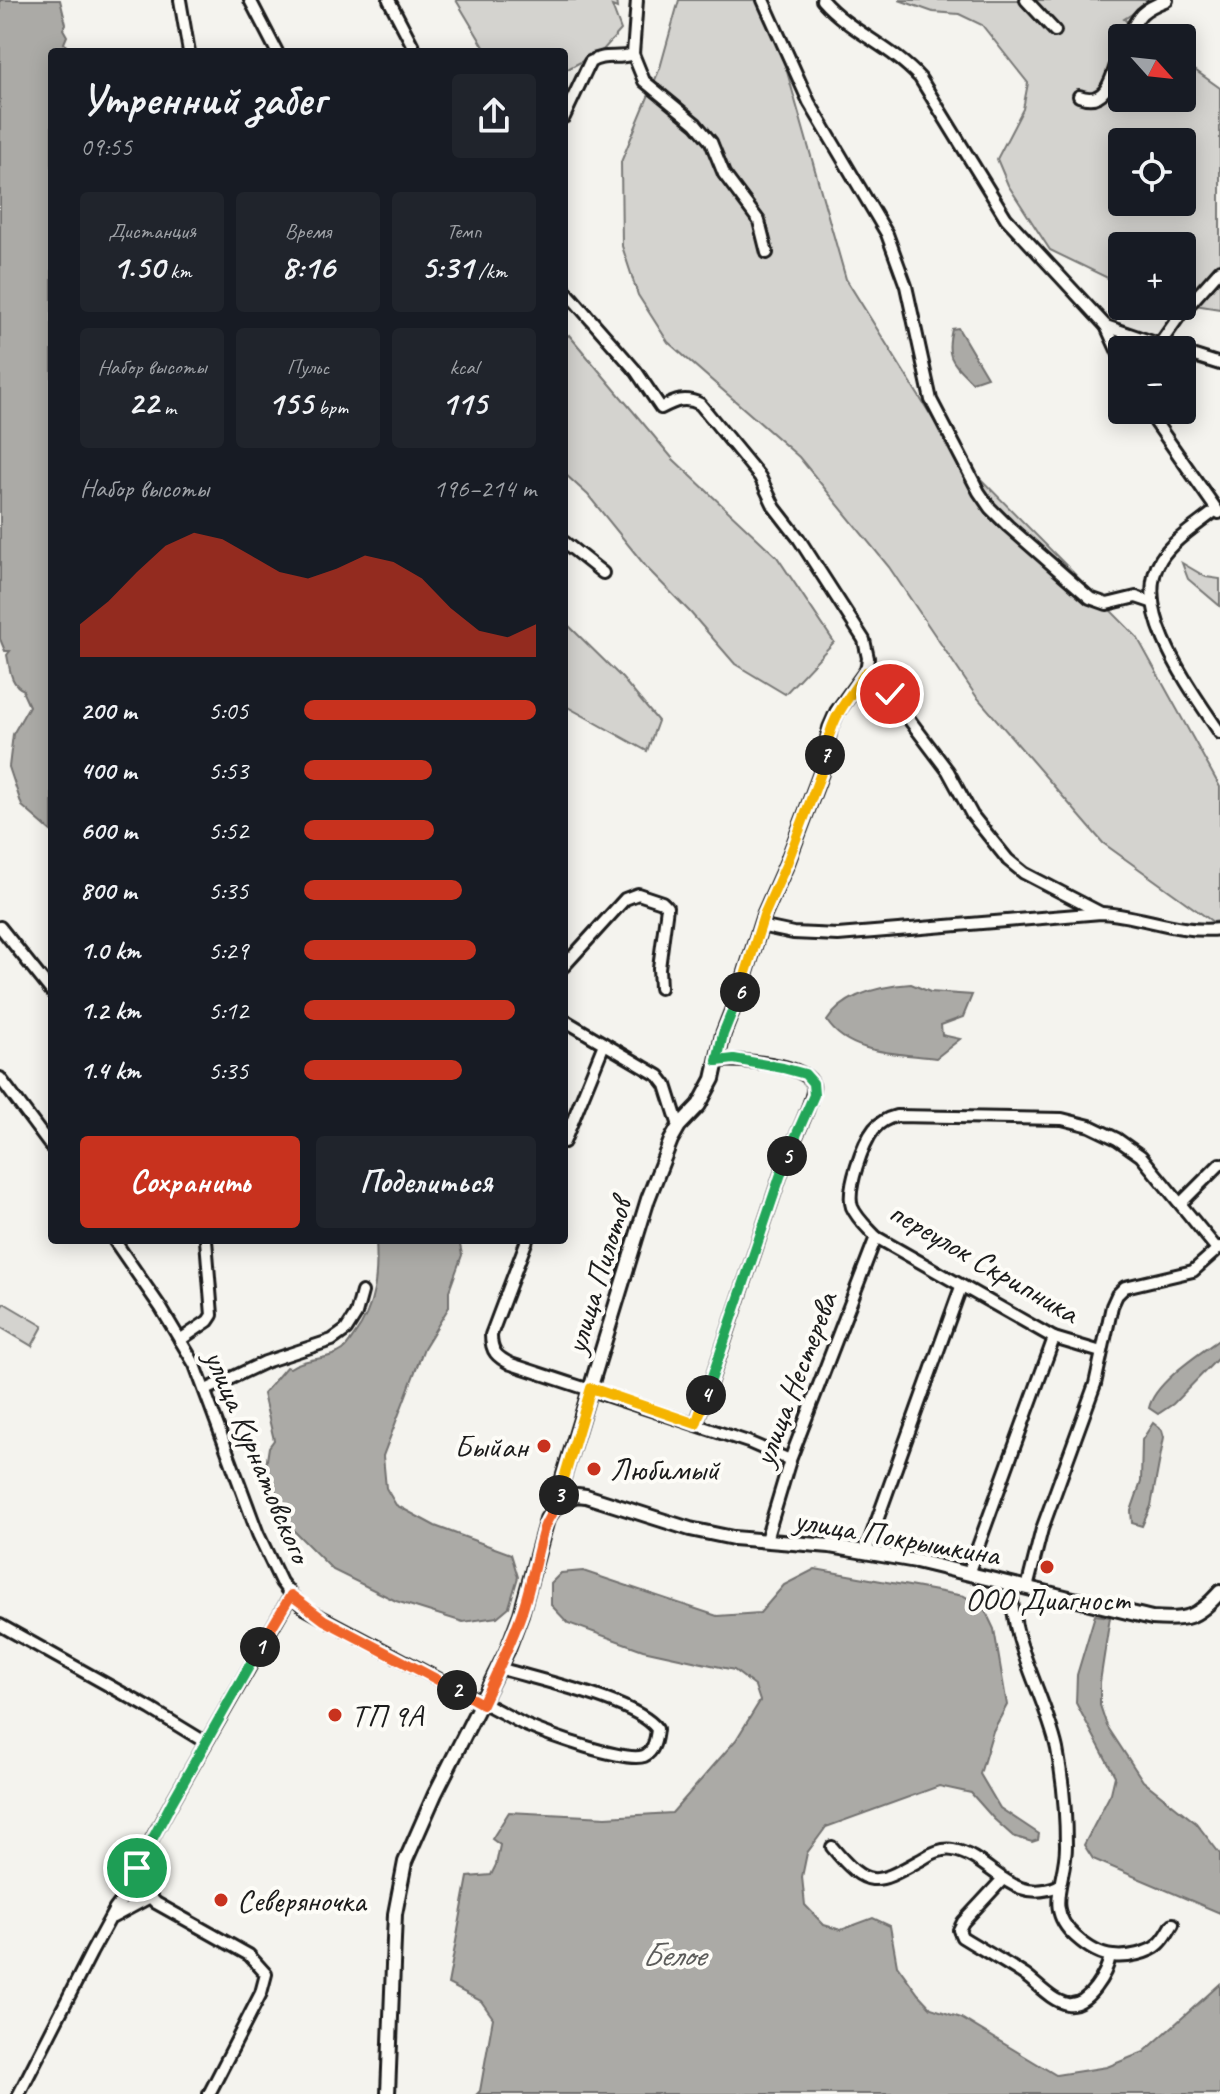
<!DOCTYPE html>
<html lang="ru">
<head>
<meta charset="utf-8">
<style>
  :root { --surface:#171b24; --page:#20242c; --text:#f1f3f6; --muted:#9ea1a6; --accent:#c8321e }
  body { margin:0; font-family:Caveat,sans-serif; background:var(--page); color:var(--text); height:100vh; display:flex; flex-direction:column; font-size:30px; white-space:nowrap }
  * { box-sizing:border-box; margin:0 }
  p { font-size:26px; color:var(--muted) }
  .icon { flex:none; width:44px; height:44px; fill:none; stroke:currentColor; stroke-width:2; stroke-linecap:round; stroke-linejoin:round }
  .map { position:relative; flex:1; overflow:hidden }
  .details { position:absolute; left:48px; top:48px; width:520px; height:1196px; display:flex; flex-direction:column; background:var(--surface); border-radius:8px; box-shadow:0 4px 20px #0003 }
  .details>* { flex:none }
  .needle { width:52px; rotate:117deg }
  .fabs { position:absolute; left:1108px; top:24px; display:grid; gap:16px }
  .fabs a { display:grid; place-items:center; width:88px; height:88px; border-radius:8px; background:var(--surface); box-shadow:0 4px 20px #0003; font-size:40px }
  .pin { position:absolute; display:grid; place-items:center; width:68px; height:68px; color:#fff; margin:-34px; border:4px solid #fff; border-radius:50%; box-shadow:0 2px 8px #0007 }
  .km { position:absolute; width:40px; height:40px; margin:-20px; border-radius:50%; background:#222; color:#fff; font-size:22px; line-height:40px; text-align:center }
  .round { display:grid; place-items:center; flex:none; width:84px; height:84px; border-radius:8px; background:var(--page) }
  .overview { display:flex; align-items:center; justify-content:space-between; height:136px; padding:0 32px }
  h1 { font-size:44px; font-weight:800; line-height:60px }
  .stats { display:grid; grid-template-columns:repeat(3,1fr); gap:12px; height:136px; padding:8px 32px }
  .stats div { display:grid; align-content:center; border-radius:8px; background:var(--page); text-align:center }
  .stats b { font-size:34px; font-weight:800 }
  .stats small { font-size:22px; font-weight:400 }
  .stats p { font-size:22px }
  .chart { height:224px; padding:16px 32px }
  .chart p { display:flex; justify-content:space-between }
  .chart svg { width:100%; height:144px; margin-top:8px; fill:var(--accent); opacity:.7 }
  .primary-button { display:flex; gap:16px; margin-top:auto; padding:16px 32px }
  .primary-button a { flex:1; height:92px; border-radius:8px; background:var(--accent); color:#fff; font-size:32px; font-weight:800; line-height:92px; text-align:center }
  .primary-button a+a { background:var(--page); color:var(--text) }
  ul { padding:0 32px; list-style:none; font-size:26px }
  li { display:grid; grid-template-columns:128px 96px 1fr; align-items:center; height:60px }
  li i { height:20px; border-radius:10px; background:var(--accent) }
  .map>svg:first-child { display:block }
  .green { fill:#d4d3cf; stroke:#787876; stroke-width:2; fill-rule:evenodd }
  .water { fill:#abaaa6; stroke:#72716f; stroke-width:2 }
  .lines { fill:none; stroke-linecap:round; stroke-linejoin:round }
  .minor-casing { stroke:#1c1c1c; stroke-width:16 }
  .tertiary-casing { stroke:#1c1c1c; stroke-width:18 }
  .minor { stroke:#fdfcf7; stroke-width:10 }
  .tertiary { stroke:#fdfcf7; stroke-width:12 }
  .split-1-casing { stroke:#fff; stroke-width:16 }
  .split-2-casing { stroke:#fff; stroke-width:16 }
  .split-3-casing { stroke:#fff; stroke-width:16 }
  .split-4-casing { stroke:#fff; stroke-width:16 }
  .split-5-casing { stroke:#fff; stroke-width:16 }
  .split-6-casing { stroke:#fff; stroke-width:16 }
  .split-7-casing { stroke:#fff; stroke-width:16 }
  .split-8-casing { stroke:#fff; stroke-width:16 }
  .split-1 { stroke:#22a559; stroke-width:10 }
  .split-2 { stroke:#f0652b; stroke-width:10 }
  .split-3 { stroke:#f0652b; stroke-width:10 }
  .split-4 { stroke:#f5b400; stroke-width:10 }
  .split-5 { stroke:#22a559; stroke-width:10 }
  .split-6 { stroke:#22a559; stroke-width:10 }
  .split-7 { stroke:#f5b400; stroke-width:10 }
  .split-8 { stroke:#f5b400; stroke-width:10 }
  .poi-dot { fill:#c8321e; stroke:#fdfcf7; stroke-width:3 }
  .labels { text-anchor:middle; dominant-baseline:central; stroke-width:8; stroke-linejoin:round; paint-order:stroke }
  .street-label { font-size:32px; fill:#1c1c1c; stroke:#fdfcf7 }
  .poi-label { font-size:32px; fill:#1c1c1c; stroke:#fdfcf7; text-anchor:start }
  .water-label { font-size:34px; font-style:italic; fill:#5c5c5a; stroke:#fdfcf7 }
</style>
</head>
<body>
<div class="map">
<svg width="1220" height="2094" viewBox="0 0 1220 2094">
  <rect width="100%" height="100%" fill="#f4f3ee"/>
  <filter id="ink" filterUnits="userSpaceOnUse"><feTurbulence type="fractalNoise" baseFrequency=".0125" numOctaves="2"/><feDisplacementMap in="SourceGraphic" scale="16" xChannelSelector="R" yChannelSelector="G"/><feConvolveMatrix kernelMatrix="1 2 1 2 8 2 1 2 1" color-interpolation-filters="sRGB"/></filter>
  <g filter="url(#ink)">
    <g class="green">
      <polygon points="456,0 616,0 617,8 612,6 621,30 603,50 564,71 564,52 487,52"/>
      <polygon points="679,0 764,0 778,40 846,279 953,451 1137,637 1220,787 1220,921 1213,922 1103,843 976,696 889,567 799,457 668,342 638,295 622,246 621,162 660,68"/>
      <path d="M899,0H1149L1145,6L1124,19L1147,38H1122V98H1182V61L1220,88V309L1182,303V246H1122V285L1050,250L1008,185L997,159L1023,109L1028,83L982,25L959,14L933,12ZM1122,142H1182V202H1122Z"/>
      <polygon points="569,335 673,459 777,557 834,642 785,694 735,664 690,612 647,568 588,495 565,474 564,339"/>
      <polygon points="1182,563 1206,577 1220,579 1220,606 1188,579"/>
      <polygon points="564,621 622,678 658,721 647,751 564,705"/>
      <polygon points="4,1303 43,1326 32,1346 0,1327 0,1309"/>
    </g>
    <g class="water">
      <path d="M0,0H60L66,24L63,29L67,36L64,43L71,52H52V832L22,806L9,767L13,734L29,706L23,693L24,690C10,685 10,668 7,655L10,651H5L0,639Z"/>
      <path d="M958,328L987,377L972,382C952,362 945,358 952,329Z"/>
      <path d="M911,984L930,992L972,995L963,1017L941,1025L942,1035L960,1039L936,1058C899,1053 849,1055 827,1021C844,994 882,986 911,984Z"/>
      <path d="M376,1240H459L462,1255L449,1291V1307L424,1348L383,1456L386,1488L396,1505L435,1526L511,1554L518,1577L509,1607L497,1617L463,1622L396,1601L333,1570L288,1525L266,1466L269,1447L274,1440L263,1394L286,1367L290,1368C305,1357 328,1361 343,1350C347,1347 351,1340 354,1336C376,1306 378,1275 376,1240Z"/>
      <path d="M1220,1339V1356L1173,1404L1158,1414L1149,1408C1154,1383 1199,1354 1220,1339Z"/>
      <polygon points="1153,1423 1162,1430 1164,1437 1151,1506 1142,1526 1132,1523 1131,1511 1141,1482 1142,1440"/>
      <polygon points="815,1569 964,1596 984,1608 994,1629 1007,1705 993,1731 980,1774 1000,1808 1039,1834 1038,1840 1032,1842 1013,1836 994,1819 971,1793 939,1786 826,1827 807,1853 802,1877 805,1905 824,1925 841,1930 873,1918 890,1926 897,1965 918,1994 931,2008 961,2018 1056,2075 1107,2067 1144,2052 1220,1984 1220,2094 477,2094 480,2091 493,2018 481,2001 448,1984 468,1877 491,1875 496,1865 500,1845 492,1839 509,1812 606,1817 672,1813 736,1740 760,1701 755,1686 734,1670 643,1650 568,1623 551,1605 551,1583 561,1573 583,1571 717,1616 760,1613 784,1585"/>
      <polygon points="1095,1615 1110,1617 1100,1682 1100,1705 1107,1726 1143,1781 1196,1823 1220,1854 1220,1913 1093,1859 1084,1845 1111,1793 1115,1776 1076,1703 1077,1675"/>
    </g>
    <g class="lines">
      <defs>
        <g id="minor">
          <polyline points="180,0 189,52"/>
          <polyline points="250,0 277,52"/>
          <polyline points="389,0 416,52"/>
          <polyline points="763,0 809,102 887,234 906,286 931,400 979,492 990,508 1008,526 1090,598 1107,604 1136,597 1151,602"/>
          <path d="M822,0C850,32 891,46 920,78L1006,218L1106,326L1122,361"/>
          <polyline points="1026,0 1055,31"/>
          <path d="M1127,38C1139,14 1141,10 1167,0"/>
          <polyline points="633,54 644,81 696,124 711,142 724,174 759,221 767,253"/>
          <path d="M1079,96C1110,108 1113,69 1122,47"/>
          <path d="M564,117L590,62C604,53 618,60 633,54L637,0"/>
          <path d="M564,289L636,371L661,408C675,401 685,396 700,404L760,477L775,508L799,539L864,640L868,658L866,672L876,678L890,694L948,771L972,815L1008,860L1024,873L1101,913"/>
          <polyline points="1106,326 1176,350"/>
          <polyline points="1159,345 1180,315 1220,270"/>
          <polyline points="1182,352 1220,364"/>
          <polyline points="1147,410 1219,513"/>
          <path d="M1216,510C1199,524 1173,540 1161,559C1129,609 1193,692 1220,733"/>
          <polyline points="564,542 603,573"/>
          <path d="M760,926L793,933L838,935L1101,913C1142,915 1178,934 1220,929"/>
          <polyline points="0,927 52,992"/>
          <polyline points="564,966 625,899 638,894 662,902 667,907 659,968 660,988"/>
          <polyline points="564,1020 659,1076 666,1085 679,1126"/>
          <polyline points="0,1078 52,1148"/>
          <polyline points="564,1142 604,1044"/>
          <polyline points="1181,1203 1220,1164"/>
          <path d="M114,1240L161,1308L195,1365L258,1534L281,1582L291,1595L306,1609L525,1725C546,1734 625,1763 644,1756C654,1752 656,1739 657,1729C638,1701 534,1679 499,1668"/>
          <path d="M527,1240L491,1335C491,1352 497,1357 511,1364L748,1442L790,1460"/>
          <polyline points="180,1340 208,1321 212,1315 206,1240"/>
          <path d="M1101,1352L1054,1338L876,1237C868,1228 857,1219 852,1207C846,1190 863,1143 874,1129C880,1122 888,1118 896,1116L1062,1119L1090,1126L1117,1139L1141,1156L1217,1249"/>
          <polyline points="206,1390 265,1362 332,1340 346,1330 356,1314 362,1292"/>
          <path d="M696,1424C727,1336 756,1247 786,1159C792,1144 816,1097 813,1085C807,1063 737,1059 717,1061"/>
          <polyline points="766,1540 790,1460 876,1237"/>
          <polyline points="866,1551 961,1287"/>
          <polyline points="968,1574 1054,1338"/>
          <path d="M1012,1585C1009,1641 1045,1695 1057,1749C1063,1780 1066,1815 1066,1846C1066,1882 1043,1908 1076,1937C1086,1946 1099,1955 1113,1956C1126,1958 1150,1953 1159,1944C1165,1939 1169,1930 1173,1924"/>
          <polyline points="1027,1588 1042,1529 1095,1384 1112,1306 1117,1295 1125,1287 1193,1271 1220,1247"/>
          <polyline points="0,1625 151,1709 205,1742"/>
          <path d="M832,1847C869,1892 877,1884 924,1858C932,1853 942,1848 953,1850C992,1857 1010,1906 1058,1886"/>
          <path d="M1002,1880L963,1922L959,1930L962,1937C983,1950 1005,1962 1026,1976C1038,1985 1052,2001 1067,2004C1088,2007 1107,1973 1110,1956"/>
          <polyline points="113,1917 150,1897"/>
          <polyline points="19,2094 91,1953 115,1909 137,1880"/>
          <polyline points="209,2094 261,1993 266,1974 249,1955 156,1903 140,1887 136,1873 140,1861 172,1802 291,1595"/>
        </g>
        <g id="tertiary">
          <path d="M559,1502L577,1495L586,1496L690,1529L733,1538L830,1546L916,1561L1152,1618C1186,1621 1197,1618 1220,1592"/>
          <polyline points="388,2094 395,1914 405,1862 435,1794 507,1651 521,1614 547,1519 559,1502 559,1491 648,1199 671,1140 679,1126 699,1105 713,1079 723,1034 741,988 764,915 787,863 821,773 830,728 837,712 866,672"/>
        </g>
      </defs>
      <use href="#minor" class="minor-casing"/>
      <use href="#tertiary" class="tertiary-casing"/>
      <use href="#minor" class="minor"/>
      <use href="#tertiary" class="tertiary"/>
    </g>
  </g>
  <g class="lines" filter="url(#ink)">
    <defs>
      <polyline id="split-1" points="137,1868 172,1802 260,1647"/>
      <polyline id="split-2" points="260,1647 291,1595 324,1620 457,1690"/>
      <path id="split-3" d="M457,1690L482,1704C496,1674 511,1644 522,1612C531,1585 536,1556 544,1528C548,1516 559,1506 559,1495"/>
      <polyline id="split-4" points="559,1495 591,1388 696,1424 706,1395"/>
      <polyline id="split-5" points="706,1395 787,1156"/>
      <polyline id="split-6" points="740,992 723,1034 717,1061 734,1059 783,1068 805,1074 813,1083 814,1095 787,1156"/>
      <polyline id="split-7" points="740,992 764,915 787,863 821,773 825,755"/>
      <path id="split-8" d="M825,755C831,716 845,704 866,672L876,678L890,694"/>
    </defs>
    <use href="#split-1" class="split-1-casing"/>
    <use href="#split-2" class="split-2-casing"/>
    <use href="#split-3" class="split-3-casing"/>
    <use href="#split-4" class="split-4-casing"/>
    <use href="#split-5" class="split-5-casing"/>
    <use href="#split-6" class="split-6-casing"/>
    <use href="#split-7" class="split-7-casing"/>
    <use href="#split-8" class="split-8-casing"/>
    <use href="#split-1" class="split-1"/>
    <use href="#split-2" class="split-2"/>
    <use href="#split-3" class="split-3"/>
    <use href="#split-4" class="split-4"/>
    <use href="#split-5" class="split-5"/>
    <use href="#split-6" class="split-6"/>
    <use href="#split-7" class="split-7"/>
    <use href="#split-8" class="split-8"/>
  </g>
  <g class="poi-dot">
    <circle cx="544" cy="1446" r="8"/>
    <circle cx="594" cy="1469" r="8"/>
    <circle cx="1047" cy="1567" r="8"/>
    <circle cx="335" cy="1715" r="8"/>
    <circle cx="221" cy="1900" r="8"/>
  </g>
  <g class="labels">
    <g class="street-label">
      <text transform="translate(984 1262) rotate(30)">переулок Скрипника</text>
      <text transform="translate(598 1276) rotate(-73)">улица Пилотов</text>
      <text transform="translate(795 1379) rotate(-69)">улица Нестерева</text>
      <text transform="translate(258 1456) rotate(67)">улица Курнатовского</text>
      <text transform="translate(897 1537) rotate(10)">улица Покрышкина</text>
    </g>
    <g class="poi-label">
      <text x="528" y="1446" text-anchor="end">Быйан</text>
      <text x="610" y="1469">Любимый</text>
      <text x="1047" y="1599" text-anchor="middle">ООО Диагност</text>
      <text x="351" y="1715">ТП 9А</text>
      <text x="237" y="1900">Северяночка</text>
    </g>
    <g class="water-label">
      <text x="673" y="1954">Белое</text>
    </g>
  </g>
</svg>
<div class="fabs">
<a><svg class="needle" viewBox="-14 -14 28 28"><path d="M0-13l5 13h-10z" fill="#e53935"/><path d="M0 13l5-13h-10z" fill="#9ea1a6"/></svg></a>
<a><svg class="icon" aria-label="locate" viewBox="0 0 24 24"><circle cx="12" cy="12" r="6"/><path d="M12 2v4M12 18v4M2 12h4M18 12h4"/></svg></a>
<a>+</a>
<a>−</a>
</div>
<div class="pin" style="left:137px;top:1868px;background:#1e9e55"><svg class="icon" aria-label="arrive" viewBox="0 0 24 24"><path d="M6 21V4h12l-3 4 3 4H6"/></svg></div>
<div class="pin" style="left:890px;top:694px;background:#d93025"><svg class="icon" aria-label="check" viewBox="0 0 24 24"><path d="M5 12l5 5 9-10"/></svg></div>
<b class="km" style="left:260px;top:1647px">1</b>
<b class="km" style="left:457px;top:1690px">2</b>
<b class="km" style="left:559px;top:1495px">3</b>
<b class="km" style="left:706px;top:1395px">4</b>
<b class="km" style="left:787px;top:1156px">5</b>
<b class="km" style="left:740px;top:992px">6</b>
<b class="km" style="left:825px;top:755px">7</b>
<section class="details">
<div class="overview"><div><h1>Утренний забег</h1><p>09:55</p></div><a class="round"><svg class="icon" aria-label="share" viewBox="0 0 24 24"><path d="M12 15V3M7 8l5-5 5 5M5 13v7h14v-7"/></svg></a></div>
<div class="stats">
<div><p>Дистанция</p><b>1.50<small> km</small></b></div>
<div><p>Время</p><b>8:16</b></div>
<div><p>Темп</p><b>5:31<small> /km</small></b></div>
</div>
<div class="stats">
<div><p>Набор высоты</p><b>22<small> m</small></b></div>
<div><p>Пульс</p><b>155<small> bpm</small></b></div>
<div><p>kcal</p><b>115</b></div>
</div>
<div class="chart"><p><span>Набор высоты</span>196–214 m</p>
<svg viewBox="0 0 160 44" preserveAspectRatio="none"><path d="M0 44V34L10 27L20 18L30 10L40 6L50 8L60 13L70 18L80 20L90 17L100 13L110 15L120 20L130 29L140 36L150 38L160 34V44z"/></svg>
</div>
<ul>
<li><b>200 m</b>5:05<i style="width:100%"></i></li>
<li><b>400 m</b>5:53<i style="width:55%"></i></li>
<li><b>600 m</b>5:52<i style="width:56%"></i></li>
<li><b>800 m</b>5:35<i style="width:68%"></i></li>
<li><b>1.0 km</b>5:29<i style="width:74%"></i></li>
<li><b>1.2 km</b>5:12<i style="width:91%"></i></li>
<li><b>1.4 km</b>5:35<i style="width:68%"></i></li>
</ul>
<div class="primary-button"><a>Сохранить</a><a>Поделиться</a></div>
</section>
</div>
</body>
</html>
